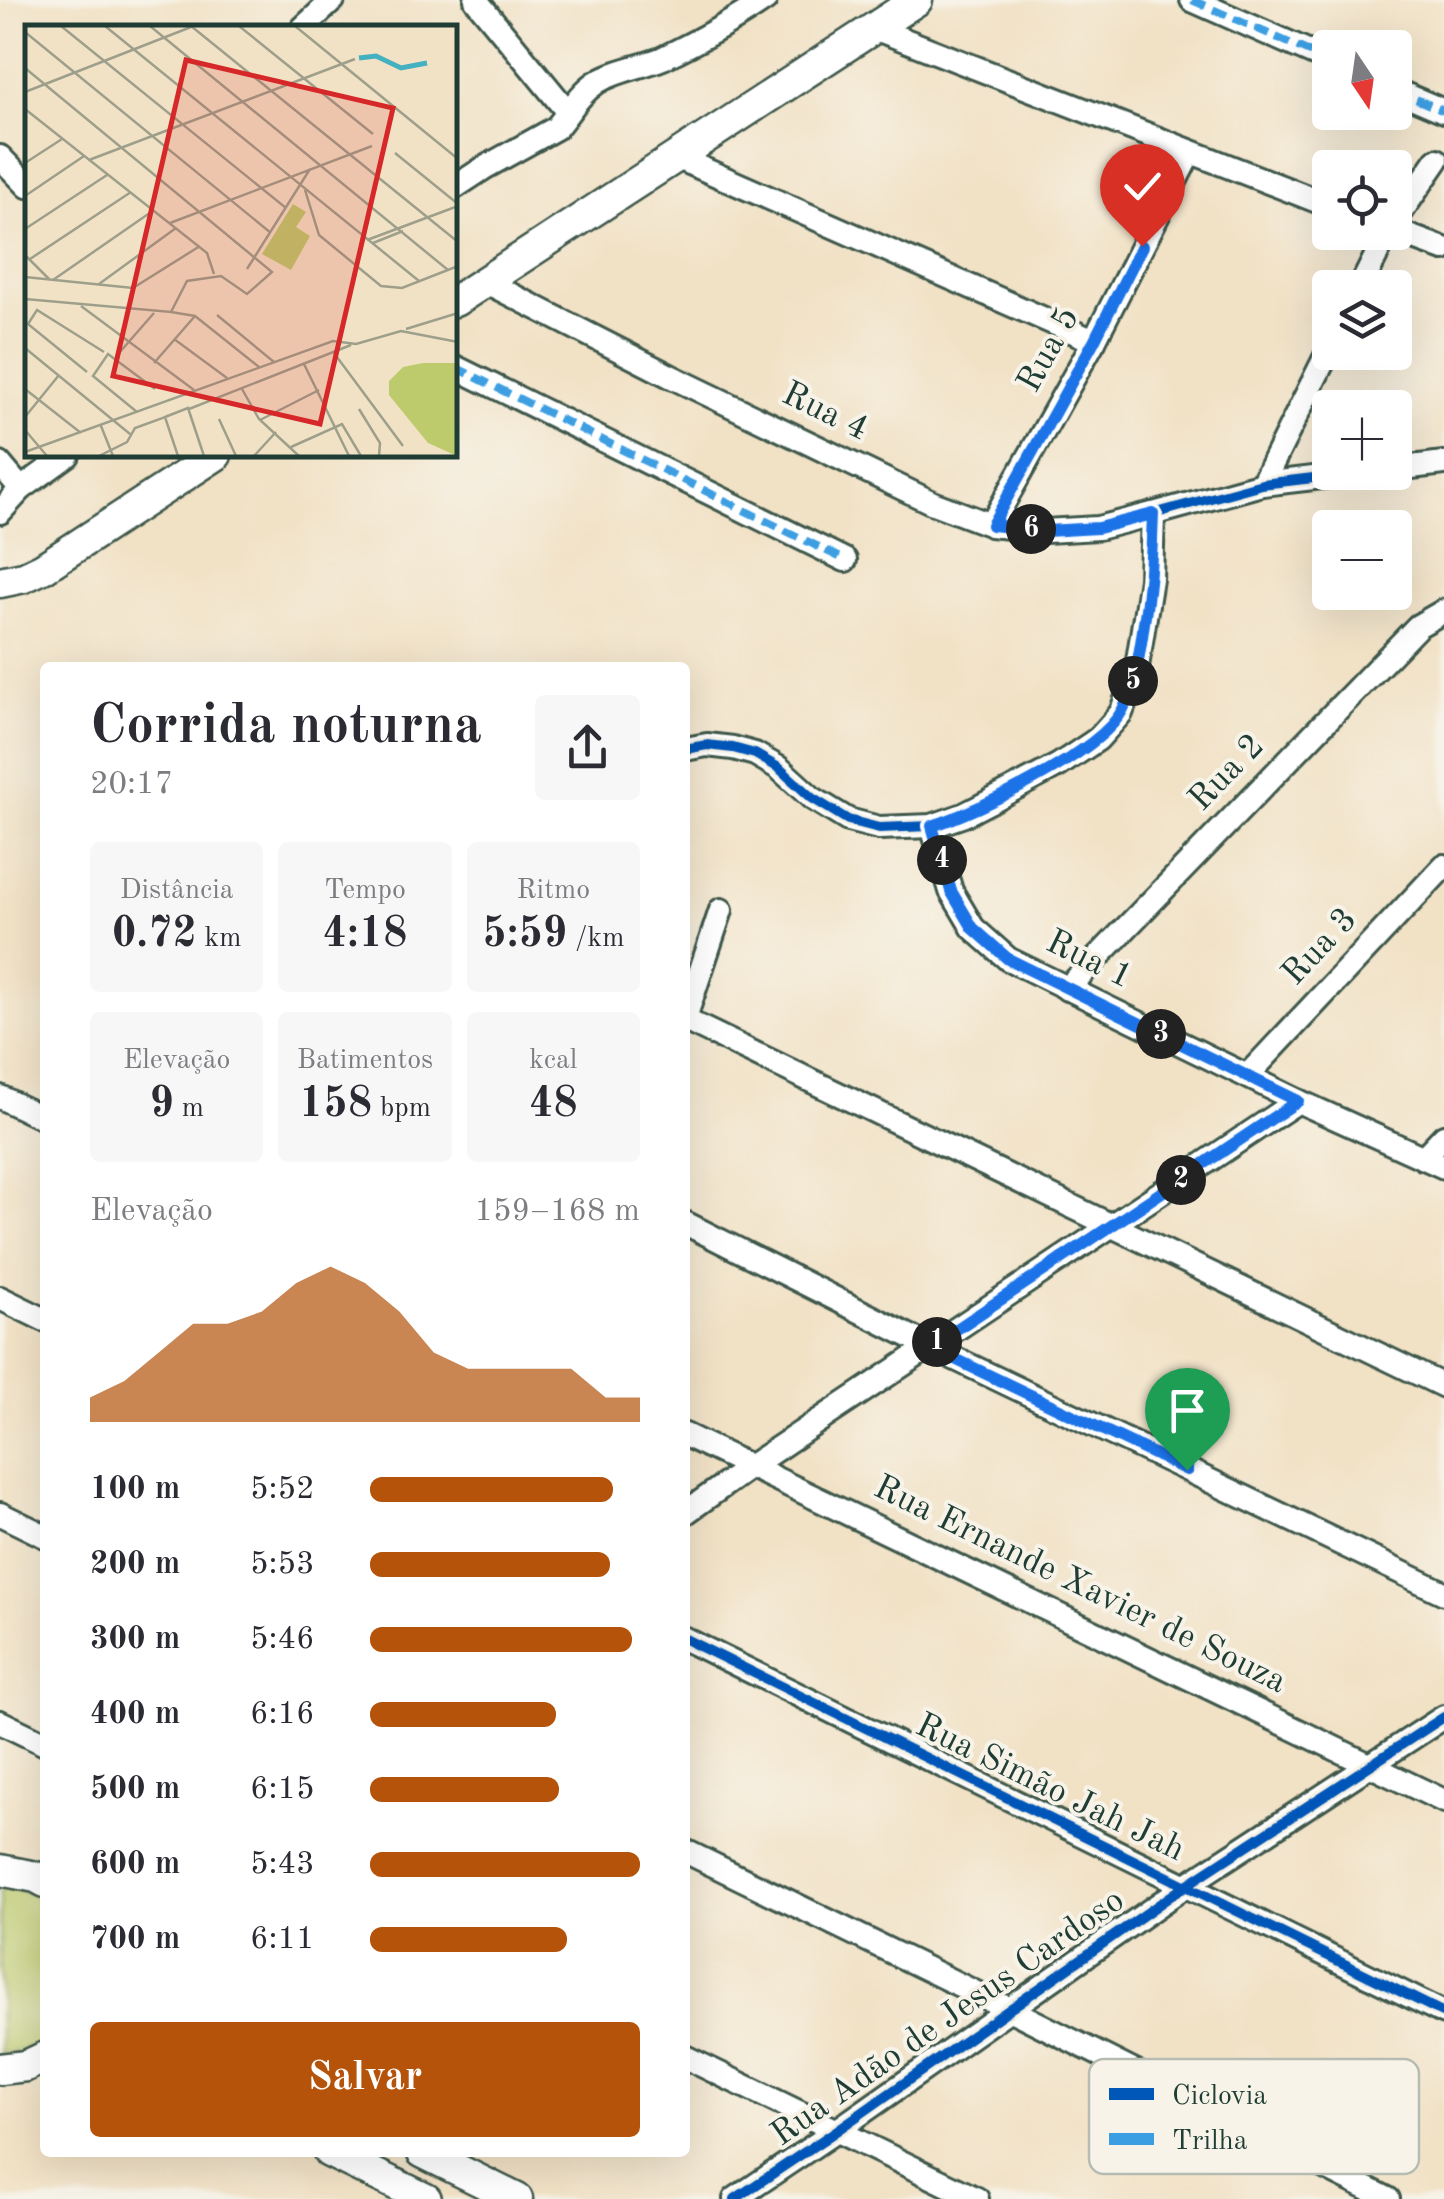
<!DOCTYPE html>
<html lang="pt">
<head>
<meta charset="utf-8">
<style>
  :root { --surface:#fff; --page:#f7f7f7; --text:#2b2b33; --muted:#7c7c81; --accent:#b45309 }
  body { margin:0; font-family:"Old Standard TT",serif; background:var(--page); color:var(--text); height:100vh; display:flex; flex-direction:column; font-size:38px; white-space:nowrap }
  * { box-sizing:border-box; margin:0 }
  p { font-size:32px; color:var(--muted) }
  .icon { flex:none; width:55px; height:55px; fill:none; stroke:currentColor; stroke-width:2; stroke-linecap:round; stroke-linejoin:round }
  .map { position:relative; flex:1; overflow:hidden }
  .panel { position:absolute; left:40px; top:662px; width:650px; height:1495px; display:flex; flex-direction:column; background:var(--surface); border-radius:10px; box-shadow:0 10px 40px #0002 }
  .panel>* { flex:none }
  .needle { width:65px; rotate:167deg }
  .controls { position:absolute; left:1312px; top:30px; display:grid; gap:20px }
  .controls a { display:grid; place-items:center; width:100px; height:100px; border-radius:10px; background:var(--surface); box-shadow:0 10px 40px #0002; font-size:50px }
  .pin { position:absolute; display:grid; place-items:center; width:85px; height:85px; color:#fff; margin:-102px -42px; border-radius:50% 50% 50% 0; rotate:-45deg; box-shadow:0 0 10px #0007 }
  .pin .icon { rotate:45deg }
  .km { position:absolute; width:50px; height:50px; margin:-25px; border-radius:50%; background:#222; color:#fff; font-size:28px; line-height:50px; text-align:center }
  .round { display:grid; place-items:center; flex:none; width:105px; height:105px; border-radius:10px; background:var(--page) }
  .headline { display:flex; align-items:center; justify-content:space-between; height:170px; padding:0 50px }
  h1 { font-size:55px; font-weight:700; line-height:75px }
  .stats { display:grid; grid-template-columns:repeat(3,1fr); gap:15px; height:170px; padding:10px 50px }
  .stats div { display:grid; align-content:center; border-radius:10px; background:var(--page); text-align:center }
  .stats b { font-size:42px; font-weight:700 }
  .stats small { font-size:28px; font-weight:400 }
  .stats p { font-size:28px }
  .chart { height:280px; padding:20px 50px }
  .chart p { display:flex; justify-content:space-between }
  .chart svg { width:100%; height:180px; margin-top:10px; fill:var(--accent); opacity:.7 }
  .action { display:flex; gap:20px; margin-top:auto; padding:20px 50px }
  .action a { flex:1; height:115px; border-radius:10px; background:var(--accent); color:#fff; font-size:40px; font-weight:700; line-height:115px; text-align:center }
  ul { padding:0 50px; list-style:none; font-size:32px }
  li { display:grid; grid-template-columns:160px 120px 1fr; align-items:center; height:75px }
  li i { height:25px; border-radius:12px; background:var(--accent) }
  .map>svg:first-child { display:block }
  .green { fill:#bdcb6d; stroke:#6e8450; stroke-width:2.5 }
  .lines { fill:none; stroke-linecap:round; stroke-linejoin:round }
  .minor-casing { stroke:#3e564a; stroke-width:28 }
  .secondary-casing { stroke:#3e564a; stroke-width:35 }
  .minor { stroke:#fff; stroke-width:22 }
  .secondary { stroke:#fff; stroke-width:30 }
  .quiet { stroke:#3c9ee2; stroke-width:8; stroke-dasharray:15 8; stroke-linecap:butt }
  .cycleway-casing { stroke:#f7f3e8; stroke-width:16 }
  .cycleway { stroke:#0057b8; stroke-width:10 }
  .route-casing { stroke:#fff; stroke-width:20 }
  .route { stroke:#1a73e8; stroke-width:12 }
  .labels { text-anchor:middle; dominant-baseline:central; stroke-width:8; stroke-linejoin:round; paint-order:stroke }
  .street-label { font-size:35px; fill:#1f3d34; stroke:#f7f3e8 }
  .inset-river { fill:none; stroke:#44b1c0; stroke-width:5 }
  .inset-road { fill:none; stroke:#9d9f8b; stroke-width:2.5 }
  .view { fill:#d62828; fill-opacity:0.15; stroke:#d62828; stroke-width:5 }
  .inset-edge { fill:none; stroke:#1f3d34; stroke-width:5 }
  .key { fill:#f7f3e8; stroke:#b6bcb2; stroke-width:2.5 }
  .key-label { font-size:28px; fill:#1f3d34 }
</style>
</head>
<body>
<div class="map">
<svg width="1444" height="2199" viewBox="0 0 1444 2199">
  <rect width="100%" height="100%" fill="#f7f3e8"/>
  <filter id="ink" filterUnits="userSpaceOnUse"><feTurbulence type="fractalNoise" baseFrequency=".01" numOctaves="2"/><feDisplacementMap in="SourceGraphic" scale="20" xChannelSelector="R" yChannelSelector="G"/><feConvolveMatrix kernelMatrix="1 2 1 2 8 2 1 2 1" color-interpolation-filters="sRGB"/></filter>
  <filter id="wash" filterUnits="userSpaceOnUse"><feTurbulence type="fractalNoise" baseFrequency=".0048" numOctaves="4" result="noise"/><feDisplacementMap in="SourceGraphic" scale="40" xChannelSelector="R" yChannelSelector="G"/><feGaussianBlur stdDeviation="2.25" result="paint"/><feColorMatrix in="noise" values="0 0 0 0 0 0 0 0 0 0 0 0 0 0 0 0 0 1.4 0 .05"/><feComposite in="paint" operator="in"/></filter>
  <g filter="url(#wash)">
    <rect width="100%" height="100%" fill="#f1e1c5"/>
    <path class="green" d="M0,1887L17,1888L45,1898V2042C30,2049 17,2054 0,2054Z"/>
  </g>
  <g filter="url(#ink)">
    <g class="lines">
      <defs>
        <g id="minor">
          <polyline points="476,0 567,111"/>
          <polyline points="1192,0 1330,61"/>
          <polyline points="303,28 333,0"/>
          <polyline points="874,28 1330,206"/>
          <polyline points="1395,90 1444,111"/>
          <polyline points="0,157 28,186"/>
          <polyline points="676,157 1094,341"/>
          <path d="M455,187L484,168L556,128C569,113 579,94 597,82C616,70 642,67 663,58C698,41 733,22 765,0"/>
          <polyline points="1395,221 1437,160"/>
          <polyline points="1395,231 1444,249"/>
          <polyline points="486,282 670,376 933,503 991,525 1045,531 1098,528 1153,514"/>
          <polyline points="1360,288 1388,232"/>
          <polyline points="455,367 845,560"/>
          <polyline points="0,464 21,489"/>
          <polyline points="1395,469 1444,463"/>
          <polyline points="1262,484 1330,348"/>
          <polyline points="0,512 21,489 68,455"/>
          <polyline points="991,525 1094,341 1190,152"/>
          <polyline points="685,749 707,745 733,748 755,754 779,768 812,798 848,820 879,828 932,826 964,815 1059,765 1098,739 1121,713 1136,673 1151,579 1153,514 1262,484 1365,472"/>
          <polyline points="932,826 951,891 973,928 1008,959 1298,1101 1444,1167"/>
          <polyline points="1067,989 1418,626 1444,611"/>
          <polyline points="685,1018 721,910"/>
          <polyline points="685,1020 1444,1386"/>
          <polyline points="1248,1075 1444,866"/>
          <polyline points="0,1097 45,1119"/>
          <polyline points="1423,1158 1444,1136"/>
          <polyline points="685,1223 931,1347 1444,1593"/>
          <polyline points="0,1298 45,1320"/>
          <polyline points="685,1435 1444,1801"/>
          <polyline points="685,1513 751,1466 1298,1101"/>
          <polyline points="0,1514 45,1536"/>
          <polyline points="685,1639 1444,2013"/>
          <polyline points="0,1722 45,1744"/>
          <polyline points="685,1851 1009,2009 1388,2199"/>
          <polyline points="685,2057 977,2199"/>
          <polyline points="735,2199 836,2131 1185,1886 1444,1717"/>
        </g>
        <g id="secondary">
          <polyline points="455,301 917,0"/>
          <polyline points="0,582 24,577 43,568 216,455"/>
          <polyline points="0,1870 36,1877 45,1882"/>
          <polyline points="0,2069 26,2066 45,2057"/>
          <polyline points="329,2152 426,2199"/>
          <polyline points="422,2152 517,2199"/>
        </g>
      </defs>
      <use href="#minor" class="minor-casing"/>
      <use href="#secondary" class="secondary-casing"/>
      <use href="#minor" class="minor"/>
      <use href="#secondary" class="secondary"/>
      <g class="quiet">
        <polyline points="1192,0 1330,61"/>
        <polyline points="1395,90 1444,111"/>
        <polyline points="455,367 845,560"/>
      </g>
      <defs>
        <g id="cycleway">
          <polyline points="685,749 707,745 733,748 755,754 779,768 812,798 848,820 879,828 932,826 964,815 1059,765 1098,739 1121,713 1136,673 1151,579 1153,514 1262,484 1365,472"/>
          <polyline points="685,1639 1444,2013"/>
          <polyline points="735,2199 836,2131 1185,1886 1444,1717"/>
        </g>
      </defs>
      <use href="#cycleway" class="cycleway-casing"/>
      <use href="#cycleway" class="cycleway"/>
    </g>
  </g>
  <g class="lines" filter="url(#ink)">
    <defs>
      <path id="route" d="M1142,246L1094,341L992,525L1046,531L1098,528L1153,514C1152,557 1149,594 1142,637C1138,662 1134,689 1122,711C1099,753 978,811 932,826L951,891L973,928L1008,959L1298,1101L930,1347L1187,1470"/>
    </defs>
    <use href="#route" class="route-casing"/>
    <use href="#route" class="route"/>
  </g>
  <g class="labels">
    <g class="street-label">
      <text transform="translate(1049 350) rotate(-61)">Rua 5</text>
      <text transform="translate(825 412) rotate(26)">Rua 4</text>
      <text transform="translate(1227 773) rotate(-46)">Rua 2</text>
      <text transform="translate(1320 947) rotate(-47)">Rua 3</text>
      <text transform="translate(1089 960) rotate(26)">Rua 1</text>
      <text transform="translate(1080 1585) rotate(26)">Rua Ernande Xavier de Souza</text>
      <text transform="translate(1050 1788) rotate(26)">Rua Simão Jah Jah</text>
      <text transform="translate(948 2018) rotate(-35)">Rua Adão de Jesus Cardoso</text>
    </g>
  </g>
  <g transform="translate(25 25)">
    <rect width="432" height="432" fill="#f1e1c5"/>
    <path d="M268,179L281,187L271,202L285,211L266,245L237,229ZM398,338H432V431L403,418L364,370V356L378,342Z" fill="#bdcb6d"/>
    <path class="inset-river" d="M334,33L351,31L376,43L402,38"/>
    <path class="inset-road" d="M36,1L261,183M80,1L394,256M125,1L423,245M166,1L433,217M214,1L348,109M270,1L433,134M0,7L246,208M0,43L247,247L222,269L196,251L162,256L146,287L0,274M0,67L166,2M0,84L182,228L189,249M370,128L433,179M64,135L330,34M0,138L37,114M280,165L294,210L356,261L377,263L433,241M0,171L59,131M145,198L347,121M0,204L82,150M342,215L433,181M348,218L378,206M0,230L24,254M5,234L106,167M222,244L285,144M0,252L108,263L175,221M28,255L129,185M74,259L151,203M56,281L169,365M146,287L170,291L234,342M192,290L249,337M381,304L433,288M149,314L202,353M0,323L105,409M94,328L129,288M309,328L378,421M129,338L170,291M279,339L324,431M62,347L3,299L12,285L79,327M0,364L56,408M217,364L234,394L274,431M164,384L326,320M334,384L355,418L354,431M112,387L68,351L83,329L130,364M0,392L34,350M140,392L163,383L179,431M194,394L211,431M235,395L294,365M76,401L88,431M0,405L22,431M266,422L317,399L336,431M0,427L308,316L331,319L376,306L433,317M74,431L102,417L110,403L140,392L153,431M229,431L251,407"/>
    <path class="view" d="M161,35L368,83L295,399L88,351Z"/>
    <rect width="432" height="432" class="inset-edge"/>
  </g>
  <rect x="1089" y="2059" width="330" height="115" rx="15" class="key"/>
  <rect x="1109" y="2088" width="45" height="12" fill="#0057b8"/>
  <rect x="1109" y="2133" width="45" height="12" fill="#3c9ee2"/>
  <g class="key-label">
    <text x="1172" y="2104">Ciclovia</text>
    <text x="1172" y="2149">Trilha</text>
  </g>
</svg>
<div class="controls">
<a><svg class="needle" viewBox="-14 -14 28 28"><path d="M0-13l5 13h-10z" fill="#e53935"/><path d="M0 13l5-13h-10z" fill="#7c7c81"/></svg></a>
<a><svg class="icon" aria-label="locate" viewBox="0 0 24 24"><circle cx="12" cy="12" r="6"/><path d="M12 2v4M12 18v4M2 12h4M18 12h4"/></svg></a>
<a><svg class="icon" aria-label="layers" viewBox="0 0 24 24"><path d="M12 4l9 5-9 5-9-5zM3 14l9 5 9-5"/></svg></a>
<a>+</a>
<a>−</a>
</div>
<div class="pin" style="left:1187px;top:1470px;background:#1e9e55"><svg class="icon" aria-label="arrive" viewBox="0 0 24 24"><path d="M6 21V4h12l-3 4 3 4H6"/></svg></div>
<div class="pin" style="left:1142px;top:246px;background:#d93025"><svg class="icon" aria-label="check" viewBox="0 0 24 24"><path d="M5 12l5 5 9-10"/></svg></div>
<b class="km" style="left:937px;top:1342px">1</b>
<b class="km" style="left:1181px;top:1180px">2</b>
<b class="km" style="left:1161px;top:1034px">3</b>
<b class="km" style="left:942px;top:860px">4</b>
<b class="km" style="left:1133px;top:681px">5</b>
<b class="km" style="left:1031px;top:529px">6</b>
<section class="panel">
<div class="headline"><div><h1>Corrida noturna</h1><p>20:17</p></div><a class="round"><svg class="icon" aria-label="share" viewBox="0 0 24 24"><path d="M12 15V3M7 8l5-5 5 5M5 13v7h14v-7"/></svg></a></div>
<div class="stats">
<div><p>Distância</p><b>0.72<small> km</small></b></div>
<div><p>Tempo</p><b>4:18</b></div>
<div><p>Ritmo</p><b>5:59<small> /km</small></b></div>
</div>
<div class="stats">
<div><p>Elevação</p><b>9<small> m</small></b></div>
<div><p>Batimentos</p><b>158<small> bpm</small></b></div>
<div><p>kcal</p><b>48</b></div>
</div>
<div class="chart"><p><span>Elevação</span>159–168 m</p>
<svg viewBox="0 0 160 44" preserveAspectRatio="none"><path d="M0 44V38L10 34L20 27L30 20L40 20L50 17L60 10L70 6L80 10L90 17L100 27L110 31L120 31L130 31L140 31L150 38L160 38V44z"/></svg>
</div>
<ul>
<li><b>100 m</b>5:52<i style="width:90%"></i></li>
<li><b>200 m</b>5:53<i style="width:89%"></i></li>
<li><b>300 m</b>5:46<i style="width:97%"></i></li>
<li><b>400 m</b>6:16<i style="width:69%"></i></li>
<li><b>500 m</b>6:15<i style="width:70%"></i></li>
<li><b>600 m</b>5:43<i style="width:100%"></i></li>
<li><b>700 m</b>6:11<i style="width:73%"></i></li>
</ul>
<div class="action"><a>Salvar</a></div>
</section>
</div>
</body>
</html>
